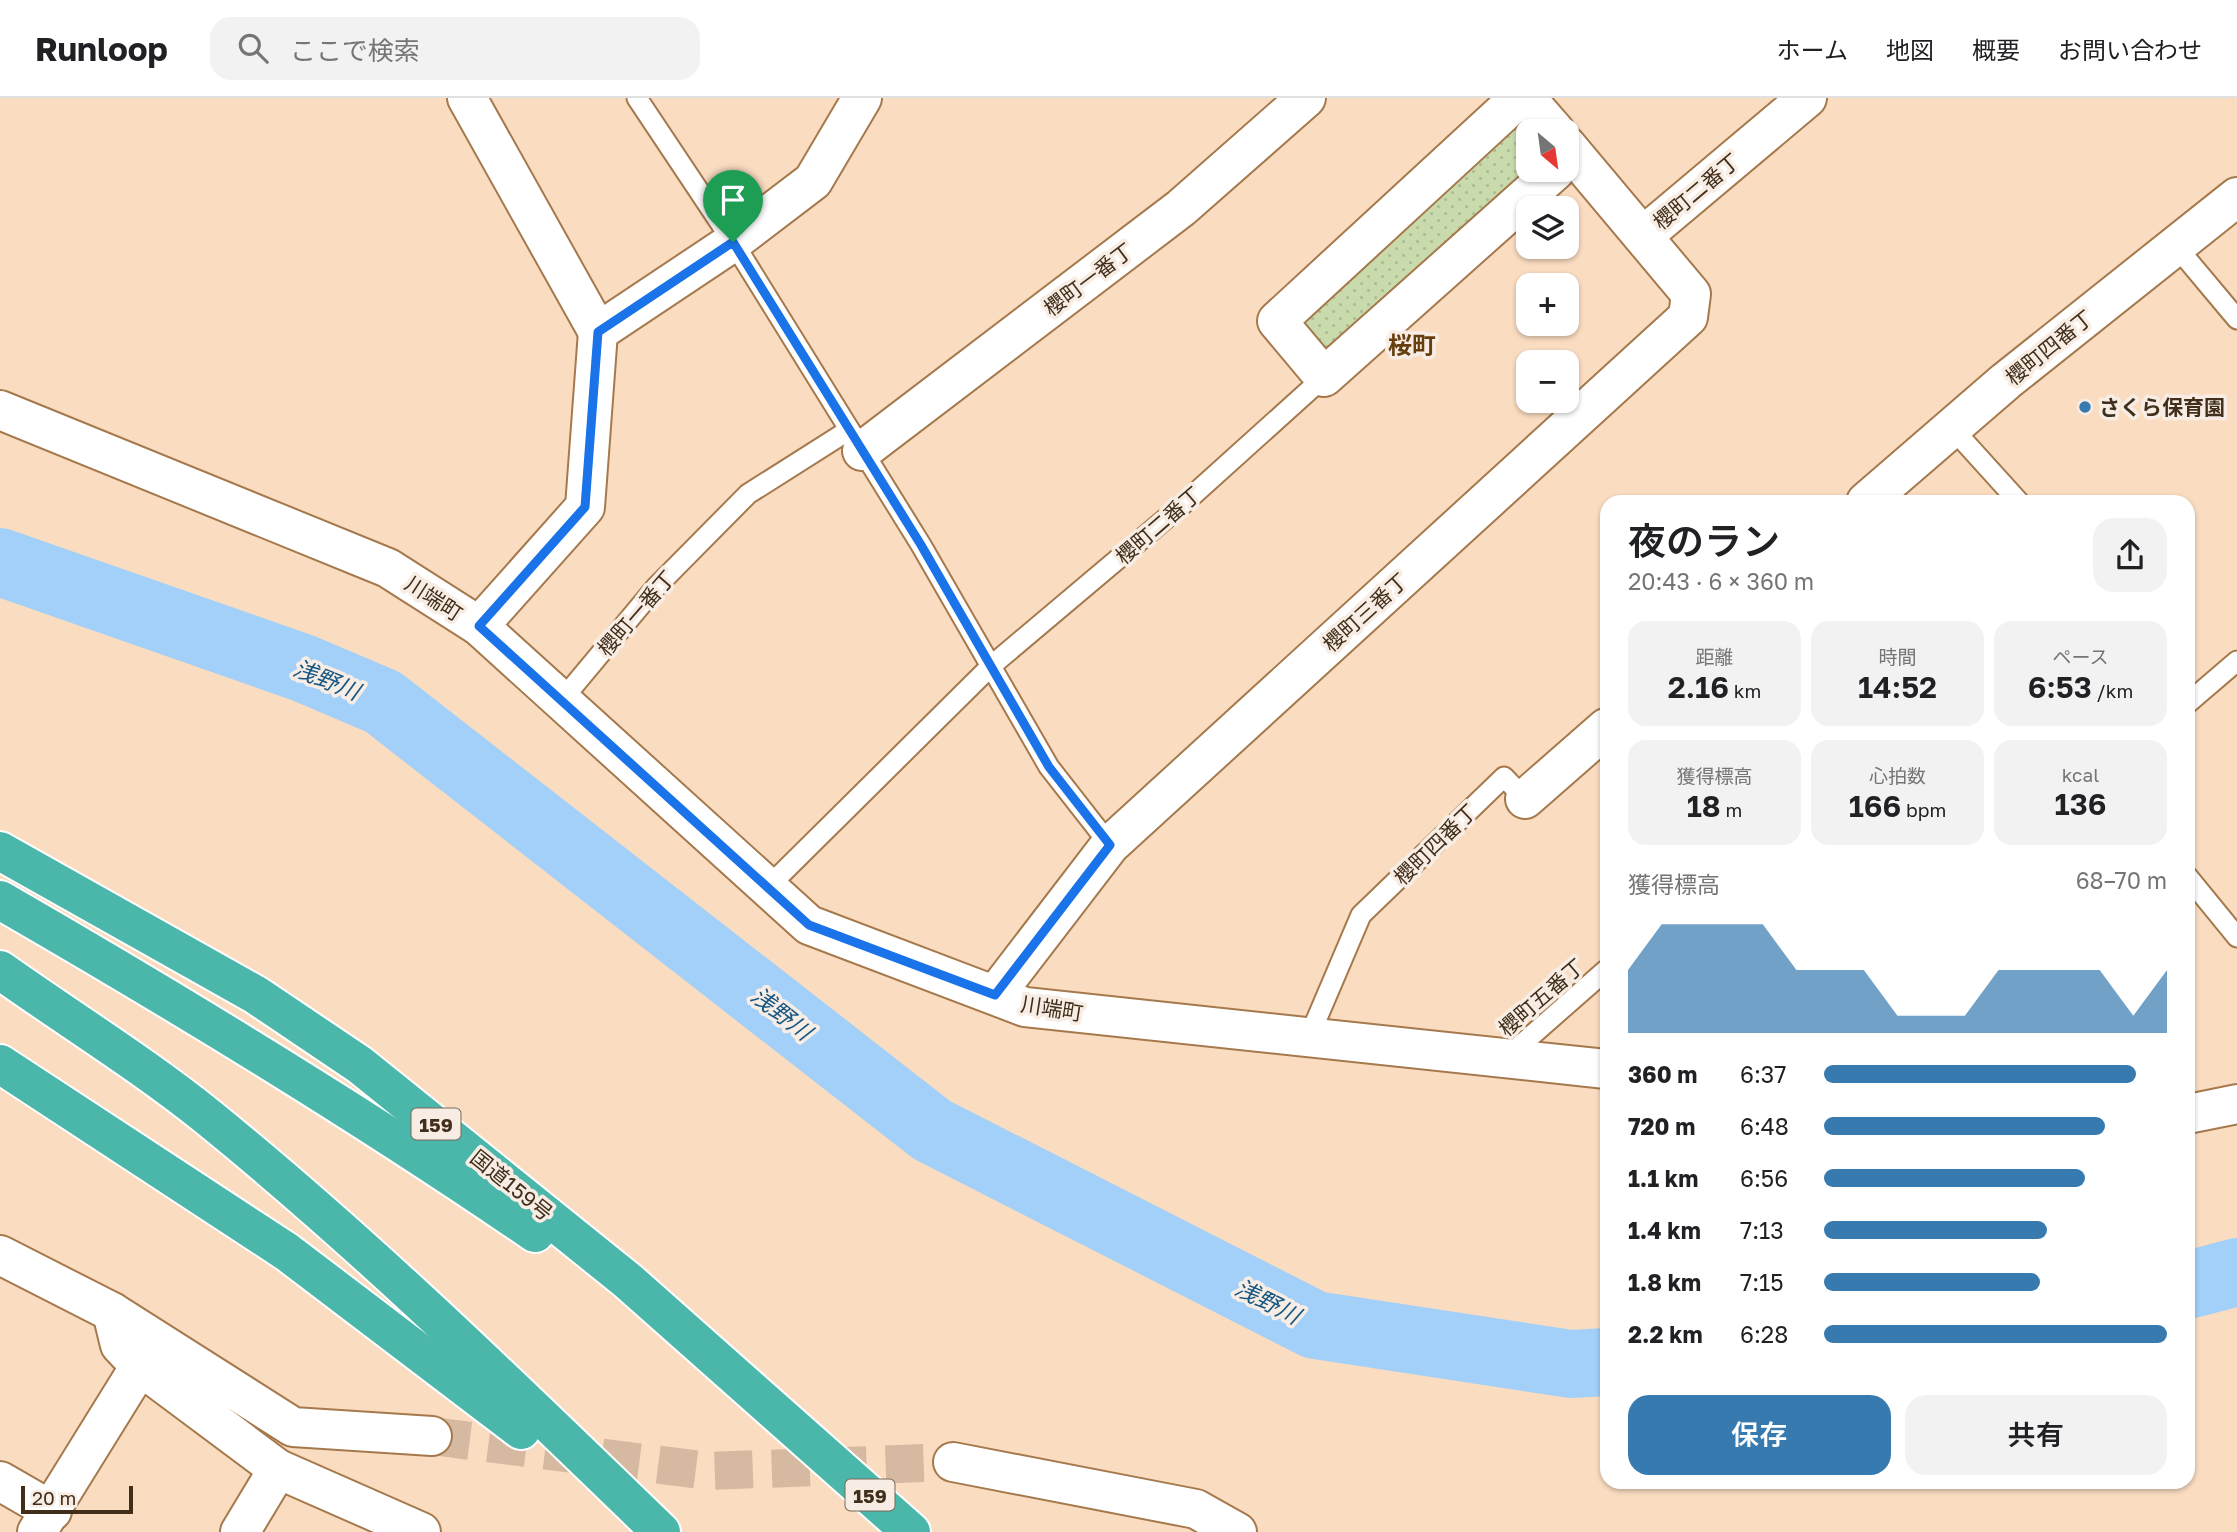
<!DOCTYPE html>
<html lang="ja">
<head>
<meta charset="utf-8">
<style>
  :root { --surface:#fff; --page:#f2f2f2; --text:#202124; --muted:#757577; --line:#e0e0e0; --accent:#367ab0 }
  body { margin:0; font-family:"Golos Text","Noto Sans JP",sans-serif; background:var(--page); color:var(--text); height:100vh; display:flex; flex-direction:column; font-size:26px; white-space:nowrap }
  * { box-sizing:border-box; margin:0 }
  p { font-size:23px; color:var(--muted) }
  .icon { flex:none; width:38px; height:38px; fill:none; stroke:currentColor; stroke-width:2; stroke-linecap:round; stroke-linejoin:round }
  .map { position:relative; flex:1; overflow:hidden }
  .details { position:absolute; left:1600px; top:397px; width:595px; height:994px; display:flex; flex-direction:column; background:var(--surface); border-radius:21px; box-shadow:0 2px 5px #0004 }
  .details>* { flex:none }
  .needle { width:46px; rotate:151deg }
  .buttons { position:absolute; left:1516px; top:21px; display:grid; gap:14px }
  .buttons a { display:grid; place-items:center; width:63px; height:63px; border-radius:14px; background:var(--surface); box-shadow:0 2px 5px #0004; font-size:35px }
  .scale { position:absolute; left:21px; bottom:18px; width:112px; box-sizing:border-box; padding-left:7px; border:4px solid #412e1b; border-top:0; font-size:19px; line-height:24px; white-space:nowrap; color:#412e1b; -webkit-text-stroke:5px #f8ede4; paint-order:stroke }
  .pin { position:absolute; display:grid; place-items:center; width:60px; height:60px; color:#fff; margin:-72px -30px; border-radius:50% 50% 50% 0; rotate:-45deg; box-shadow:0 0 7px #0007 }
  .pin .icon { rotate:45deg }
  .round { display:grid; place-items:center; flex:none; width:74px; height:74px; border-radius:21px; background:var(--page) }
  .head { display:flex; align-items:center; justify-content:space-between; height:119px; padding:0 28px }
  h1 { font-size:38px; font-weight:600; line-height:52px }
  .metrics { display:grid; grid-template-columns:repeat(3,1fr); gap:10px; height:119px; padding:7px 28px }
  .metrics div { display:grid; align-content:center; border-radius:18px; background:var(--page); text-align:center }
  .metrics b { font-size:30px; font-weight:600 }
  .metrics small { font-size:19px; font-weight:400 }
  .metrics p { font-size:19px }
  .chart { height:196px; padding:14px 28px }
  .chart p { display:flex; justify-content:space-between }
  .chart svg { width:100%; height:126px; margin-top:7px; fill:var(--accent); opacity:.7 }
  .button { display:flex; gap:14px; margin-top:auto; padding:14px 28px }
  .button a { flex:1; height:80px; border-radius:21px; background:var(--accent); color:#fff; font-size:28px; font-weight:600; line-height:80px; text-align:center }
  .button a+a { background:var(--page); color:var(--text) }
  ul { padding:0 28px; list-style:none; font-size:23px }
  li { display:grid; grid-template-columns:112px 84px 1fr; align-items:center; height:52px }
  li i { height:18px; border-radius:9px; background:var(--accent) }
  header { display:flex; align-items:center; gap:42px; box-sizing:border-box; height:98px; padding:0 35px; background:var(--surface); border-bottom:2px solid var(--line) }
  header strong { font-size:33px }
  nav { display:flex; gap:38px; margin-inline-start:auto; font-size:24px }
  .search { width:490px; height:63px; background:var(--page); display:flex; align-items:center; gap:18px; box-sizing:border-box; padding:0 24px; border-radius:21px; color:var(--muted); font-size:26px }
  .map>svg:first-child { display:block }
  .park { fill:url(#park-dots) }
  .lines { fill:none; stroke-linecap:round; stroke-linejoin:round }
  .river { stroke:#a2d0f8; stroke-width:68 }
  .street-tunnel { stroke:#d5b9a0; stroke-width:38; stroke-dasharray:38 19; stroke-linecap:butt }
  .lane-casing { stroke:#a5794c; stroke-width:23 }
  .street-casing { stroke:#a5794c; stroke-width:42 }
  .highway-casing { stroke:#fff; stroke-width:42 }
  .lane { stroke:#fff; stroke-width:19 }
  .street { stroke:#fff; stroke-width:38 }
  .highway { stroke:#4bb7ab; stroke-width:38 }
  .route-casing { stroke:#fff; stroke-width:14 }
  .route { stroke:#1a73e8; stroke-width:9 }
  .poi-dot { fill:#367ab0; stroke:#f8ede4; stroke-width:2.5 }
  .labels { text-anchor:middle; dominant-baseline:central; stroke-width:7; stroke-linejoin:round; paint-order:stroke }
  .shield { fill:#f8ede4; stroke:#786757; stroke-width:2 }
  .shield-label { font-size:19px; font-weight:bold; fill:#412e1b }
  .street-label { font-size:21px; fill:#412e1b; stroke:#f8ede4 }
  .poi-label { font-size:21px; font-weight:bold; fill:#412e1b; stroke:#f8ede4; text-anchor:start }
  .water-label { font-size:23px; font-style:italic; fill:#165784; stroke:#f8ede4 }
  .quarter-label { font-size:24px; font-weight:bold; fill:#673f0f; stroke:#f8ede4 }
</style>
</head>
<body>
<header>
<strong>Runloop</strong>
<div class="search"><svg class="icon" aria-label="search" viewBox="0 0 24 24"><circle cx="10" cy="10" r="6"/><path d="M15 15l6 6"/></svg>ここで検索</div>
<nav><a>ホーム</a><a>地図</a><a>概要</a><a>お問い合わせ</a></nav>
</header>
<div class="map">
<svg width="2237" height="1434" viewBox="0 0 2237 1434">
  <defs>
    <pattern id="park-dots" width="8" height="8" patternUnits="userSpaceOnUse" patternTransform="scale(1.75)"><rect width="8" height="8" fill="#c9dbad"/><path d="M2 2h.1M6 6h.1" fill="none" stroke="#aebc94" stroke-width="1.8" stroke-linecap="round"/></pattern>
  </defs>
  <rect width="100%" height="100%" fill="#fadcc1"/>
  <polygon class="park" points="1519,21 1533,33 1528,33 1530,72 1322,255 1298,232"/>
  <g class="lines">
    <g class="river">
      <polyline points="0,464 303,570 383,604 932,1032 1315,1227 1571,1266 1606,1264"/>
      <polyline points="2188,1187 2237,1174"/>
    </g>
    <polyline class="street-tunnel" points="432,1338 708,1373 953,1364"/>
    <defs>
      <g id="lane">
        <polyline points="637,0 733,144 921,447 1049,669 1110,747"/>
        <polyline points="2175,147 2237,221"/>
        <polyline points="1952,330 2019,404"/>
        <polyline points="561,603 656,489 748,396 849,332"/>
        <polyline points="2188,605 2237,563"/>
        <polyline points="2188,779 2237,839"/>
        <polyline points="768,789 991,568 1182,407 1324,279"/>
        <polyline points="1309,939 1361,817 1504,679 1525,701"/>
        <polyline points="1506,960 1606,872"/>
      </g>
      <g id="street">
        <polyline points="467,0 598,234"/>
        <polyline points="1519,0 1277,223 1324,279 1556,72"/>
        <polyline points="1526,0 1555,33"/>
        <polyline points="1643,138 1807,0"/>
        <polyline points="0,312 388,470 479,528 809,827 1025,909 1606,971"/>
        <polyline points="862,353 1181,110 1306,0"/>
        <polyline points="1866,404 2006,283 2237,99"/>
        <polyline points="479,528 585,409 598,234 733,144 813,83 862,0"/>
        <polyline points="1525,701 1606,630"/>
        <polyline points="995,897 1110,747 1688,219 1691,196 1566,47"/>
        <polyline points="2188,1016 2237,1006"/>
        <polyline points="0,1157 112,1214 293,1329 432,1338"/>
        <polyline points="112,1214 120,1247 140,1268 278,1371 421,1434"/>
        <polyline points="953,1364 1196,1411 1237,1434"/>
        <polyline points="0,1383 52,1413"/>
        <polyline points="37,1434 140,1268"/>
        <polyline points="240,1434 278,1371"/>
      </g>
      <g id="highway">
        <polyline points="0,753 256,897 360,967 628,1183 911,1434"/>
        <path d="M0,802C182,907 361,1016 535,1135"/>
        <path d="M0,872C69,921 142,966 208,1019C367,1148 514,1292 661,1434"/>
        <polyline points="0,966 287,1154 521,1332"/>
      </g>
    </defs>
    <use href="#lane" class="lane-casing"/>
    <use href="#street" class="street-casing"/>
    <use href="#highway" class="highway-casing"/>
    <use href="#lane" class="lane"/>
    <use href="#street" class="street"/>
    <use href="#highway" class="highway"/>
  </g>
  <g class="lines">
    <defs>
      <polygon id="route" points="733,144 921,447 1049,669 1110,747 995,897 809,827 479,528 585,409 598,234"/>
    </defs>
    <use href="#route" class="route-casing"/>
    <use href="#route" class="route"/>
  </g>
  <circle class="poi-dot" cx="2085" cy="309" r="7"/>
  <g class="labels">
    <g class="shield">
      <rect x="411.5" y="1010.5" width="49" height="31" rx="5"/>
      <rect x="845.5" y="1381.5" width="49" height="31" rx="5"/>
    </g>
    <g class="shield-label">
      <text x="436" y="1026">159</text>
      <text x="870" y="1397">159</text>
    </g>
    <g class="street-label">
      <text transform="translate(1696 93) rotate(-40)">櫻町二番丁</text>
      <text transform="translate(1088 181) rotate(-37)">櫻町一番丁</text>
      <text transform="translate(2049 249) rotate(-39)">櫻町四番丁</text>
      <text transform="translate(1158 427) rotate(-41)">櫻町二番丁</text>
      <text transform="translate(434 500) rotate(33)">川端町</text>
      <text transform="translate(1365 514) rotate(-42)">櫻町三番丁</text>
      <text transform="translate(636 515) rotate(-49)">櫻町一番丁</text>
      <text transform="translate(1435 746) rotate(-44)">櫻町四番丁</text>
      <text transform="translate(1541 899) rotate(-41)">櫻町五番丁</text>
      <text transform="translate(1052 910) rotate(9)">川端町</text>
      <text transform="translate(512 1087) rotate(39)">国道159号</text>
    </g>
    <g class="poi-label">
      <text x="2099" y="309">さくら保育園</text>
    </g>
    <g class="water-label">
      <text transform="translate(327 581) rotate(22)">浅野川</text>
      <text transform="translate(782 915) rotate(38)">浅野川</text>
      <text transform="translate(1268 1203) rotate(27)">浅野川</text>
    </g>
    <g class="quarter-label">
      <text x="1412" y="246">桜町</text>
    </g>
  </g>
</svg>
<div class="buttons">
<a><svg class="needle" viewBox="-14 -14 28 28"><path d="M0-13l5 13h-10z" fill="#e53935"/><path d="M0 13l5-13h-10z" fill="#757577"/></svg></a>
<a><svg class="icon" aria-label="layers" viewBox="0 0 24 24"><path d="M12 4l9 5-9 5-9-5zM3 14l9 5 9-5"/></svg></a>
<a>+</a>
<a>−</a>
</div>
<div class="scale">20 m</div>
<div class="pin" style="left:733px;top:144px;background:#1e9e55"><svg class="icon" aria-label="arrive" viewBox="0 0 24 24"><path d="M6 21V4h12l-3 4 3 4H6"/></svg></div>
<section class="details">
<div class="head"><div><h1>夜のラン</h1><p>20:43 · 6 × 360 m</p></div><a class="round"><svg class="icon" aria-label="share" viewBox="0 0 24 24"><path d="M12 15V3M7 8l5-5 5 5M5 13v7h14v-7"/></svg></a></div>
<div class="metrics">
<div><p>距離</p><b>2.16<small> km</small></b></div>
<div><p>時間</p><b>14:52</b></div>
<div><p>ペース</p><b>6:53<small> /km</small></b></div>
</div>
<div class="metrics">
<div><p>獲得標高</p><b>18<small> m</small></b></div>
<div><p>心拍数</p><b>166<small> bpm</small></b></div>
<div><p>kcal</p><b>136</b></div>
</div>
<div class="chart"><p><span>獲得標高</span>68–70 m</p>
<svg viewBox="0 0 160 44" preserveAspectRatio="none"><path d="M0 44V22L10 6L20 6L30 6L40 6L50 22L60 22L70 22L80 38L90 38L100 38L110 22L120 22L130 22L140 22L150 38L160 22V44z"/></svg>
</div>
<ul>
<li><b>360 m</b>6:37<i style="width:91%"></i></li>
<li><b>720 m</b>6:48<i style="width:82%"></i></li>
<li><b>1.1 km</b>6:56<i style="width:76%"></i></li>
<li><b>1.4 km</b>7:13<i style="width:65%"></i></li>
<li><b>1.8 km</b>7:15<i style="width:63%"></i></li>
<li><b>2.2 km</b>6:28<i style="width:100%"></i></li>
</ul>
<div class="button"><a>保存</a><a>共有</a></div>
</section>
</div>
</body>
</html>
